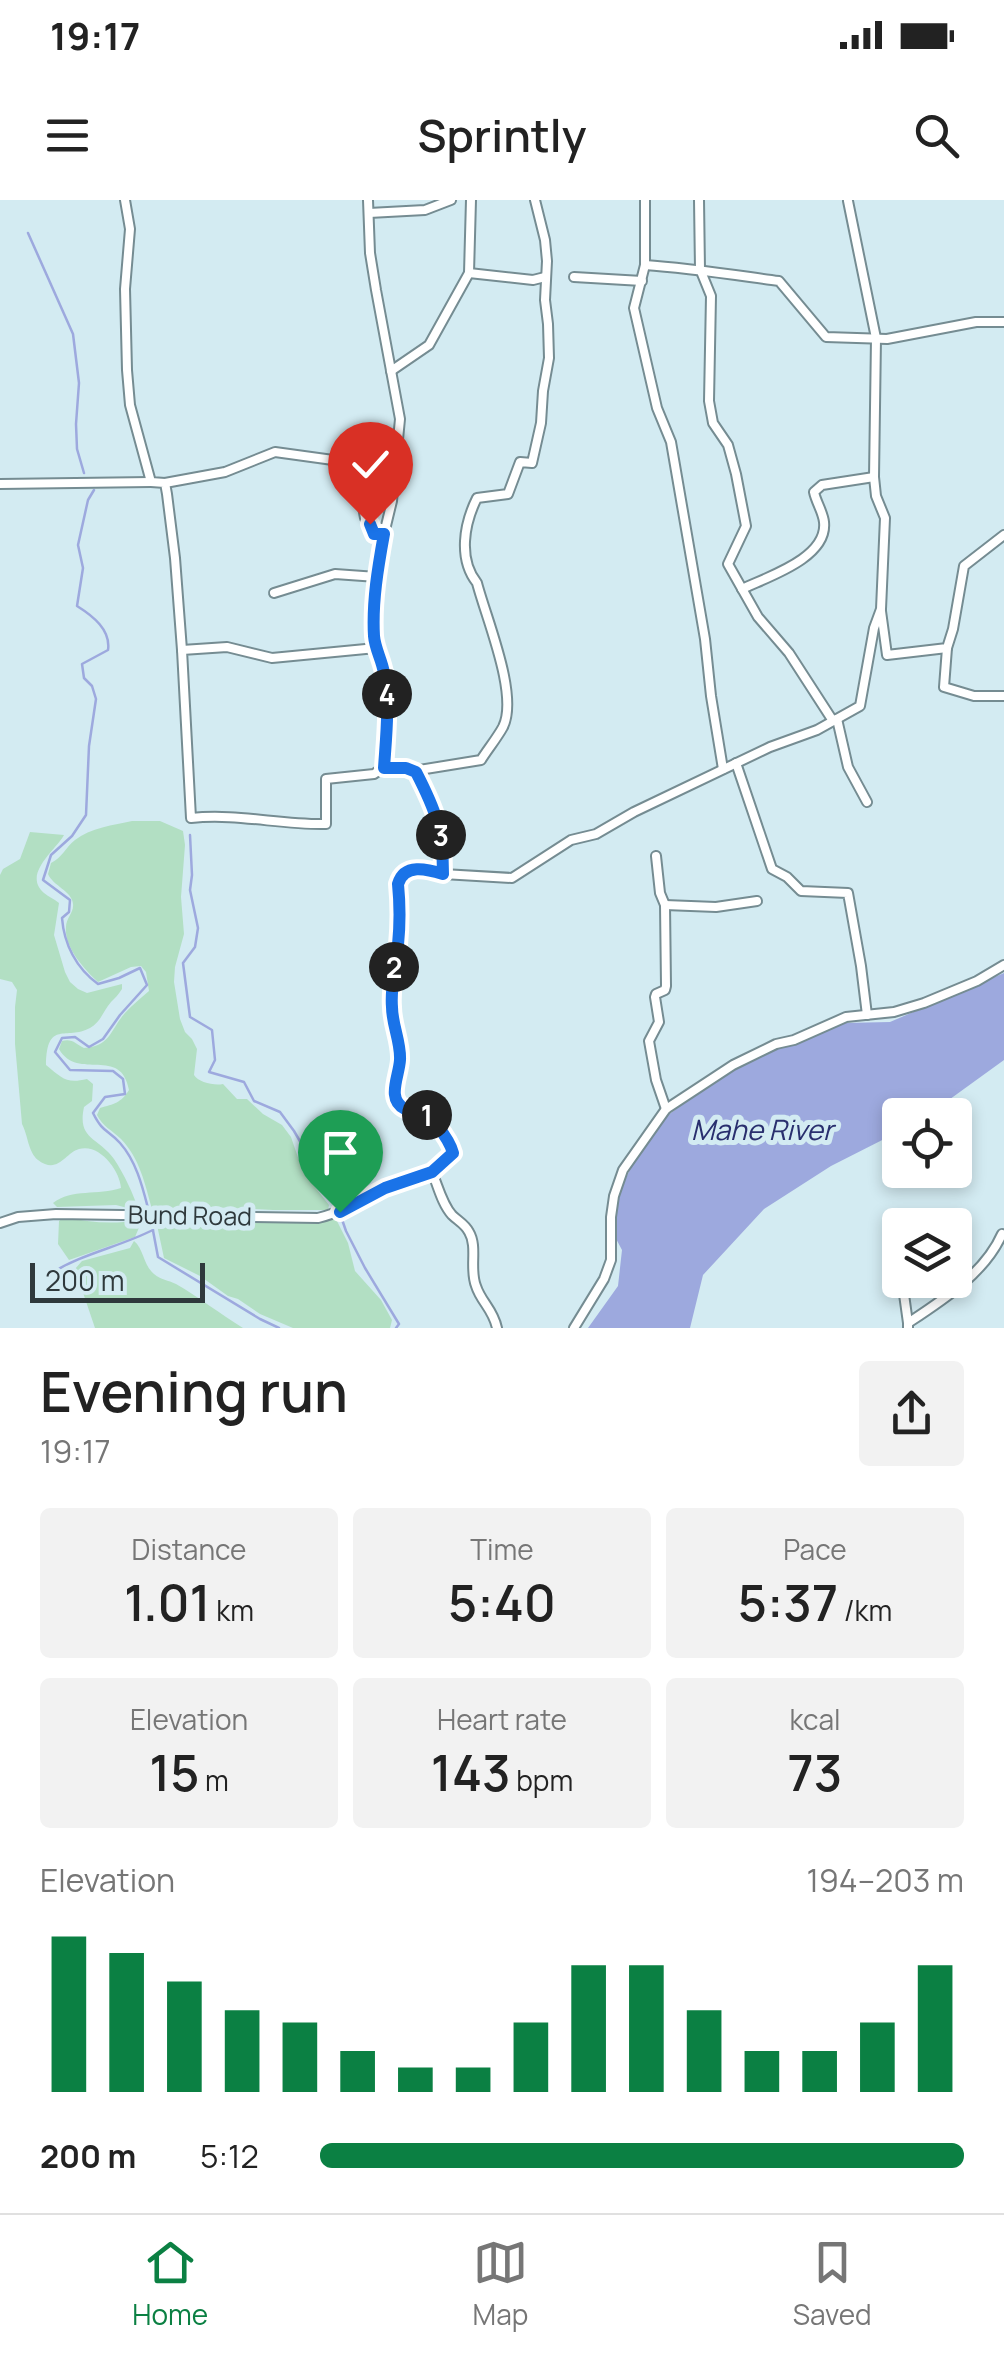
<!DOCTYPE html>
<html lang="en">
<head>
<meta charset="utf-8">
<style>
  :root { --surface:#fff; --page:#f2f2f2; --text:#222; --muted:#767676; --line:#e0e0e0; --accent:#0b8043 }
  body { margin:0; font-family:Manrope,sans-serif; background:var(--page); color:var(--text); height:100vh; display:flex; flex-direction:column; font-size:38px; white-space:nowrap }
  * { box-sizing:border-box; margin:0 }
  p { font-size:32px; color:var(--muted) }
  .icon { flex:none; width:55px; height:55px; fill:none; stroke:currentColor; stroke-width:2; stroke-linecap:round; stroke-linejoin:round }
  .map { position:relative; height:1128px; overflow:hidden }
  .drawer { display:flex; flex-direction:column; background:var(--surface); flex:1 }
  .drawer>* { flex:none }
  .fabs { position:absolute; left:882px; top:898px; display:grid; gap:20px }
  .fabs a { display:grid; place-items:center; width:90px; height:90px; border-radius:10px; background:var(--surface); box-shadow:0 5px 15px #0003; font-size:50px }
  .scale { position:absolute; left:30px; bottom:25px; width:175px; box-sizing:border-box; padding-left:10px; border:5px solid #2f393c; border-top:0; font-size:28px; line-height:35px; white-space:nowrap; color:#2f393c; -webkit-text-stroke:8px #d3ebf2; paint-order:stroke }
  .pin { position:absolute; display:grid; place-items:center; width:85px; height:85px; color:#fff; margin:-102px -42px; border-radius:50% 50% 50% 0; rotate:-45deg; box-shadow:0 0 10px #0007 }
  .pin .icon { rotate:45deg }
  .km { position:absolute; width:50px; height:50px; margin:-25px; border-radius:50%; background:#222; color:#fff; font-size:28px; line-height:50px; text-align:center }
  .round { display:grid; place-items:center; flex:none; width:105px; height:105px; border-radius:10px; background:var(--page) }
  .head { display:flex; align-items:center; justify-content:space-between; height:170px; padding:0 40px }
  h1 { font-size:55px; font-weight:600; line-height:75px }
  .stats { display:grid; grid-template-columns:repeat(3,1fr); gap:15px; height:170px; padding:10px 40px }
  .stats div { display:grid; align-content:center; border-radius:10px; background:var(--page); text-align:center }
  .stats b { font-size:50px; font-weight:600 }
  .stats small { font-size:28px; font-weight:400 }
  .stats p { font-size:28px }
  .chart { height:280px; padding:20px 40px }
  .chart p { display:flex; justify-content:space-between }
  .chart svg { width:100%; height:180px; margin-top:10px; stroke:var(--accent); stroke-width:6 }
  ul { padding:0 40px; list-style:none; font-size:32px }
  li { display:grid; grid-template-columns:160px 120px 1fr; align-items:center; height:75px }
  li i { height:25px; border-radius:12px; background:var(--accent) }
  .status { display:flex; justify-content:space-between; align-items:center; height:70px; padding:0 50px; background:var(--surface); direction:ltr }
  .status svg { height:28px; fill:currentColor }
  header { display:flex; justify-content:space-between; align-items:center; height:130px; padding:0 40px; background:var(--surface); font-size:45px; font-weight:600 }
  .menu { display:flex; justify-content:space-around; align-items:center; height:140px; border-top:2px solid var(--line); background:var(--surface); font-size:28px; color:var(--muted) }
  .menu a { display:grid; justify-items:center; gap:5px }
  .menu .on { color:var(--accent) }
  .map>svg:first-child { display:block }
  .green { fill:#b2dfc3 }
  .water { fill:#9da9de }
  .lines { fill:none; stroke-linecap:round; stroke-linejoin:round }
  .stream { stroke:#9da9de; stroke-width:2.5 }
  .minor-casing { stroke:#758c92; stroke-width:12 }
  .minor { stroke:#fff; stroke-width:8 }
  .route-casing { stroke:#fff; stroke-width:20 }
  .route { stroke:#1a73e8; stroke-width:12 }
  .labels { text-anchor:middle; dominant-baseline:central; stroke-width:10; stroke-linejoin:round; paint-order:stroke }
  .street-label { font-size:25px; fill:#2f393c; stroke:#d3ebf2 }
  .water-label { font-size:28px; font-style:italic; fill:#292f6e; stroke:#d3ebf2 }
</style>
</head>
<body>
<div class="status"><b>19:17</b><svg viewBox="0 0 49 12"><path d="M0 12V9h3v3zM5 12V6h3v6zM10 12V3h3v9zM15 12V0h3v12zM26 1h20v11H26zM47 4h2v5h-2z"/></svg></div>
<header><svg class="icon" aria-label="menu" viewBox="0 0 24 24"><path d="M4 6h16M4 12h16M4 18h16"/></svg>Sprintly<svg class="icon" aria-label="search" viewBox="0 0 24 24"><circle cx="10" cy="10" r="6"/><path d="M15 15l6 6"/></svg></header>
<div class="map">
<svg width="1004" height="1128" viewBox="0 0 1004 1128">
  <rect width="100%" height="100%" fill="#d3ebf2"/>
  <g class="green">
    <path d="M132,621H160L183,631L185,645L181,697L184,734L175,767L174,782L180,819L185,832L192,839L197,849L194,875C198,882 214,886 223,884L237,899H247L263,914L282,925L291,937L303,972L329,1005L328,1010H273L208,1007L152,1009C145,984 140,959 121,939C112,930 103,927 97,915L100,908C114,904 121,903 129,890C121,845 78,882 59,849L62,841C72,838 76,844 84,848C111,846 110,830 125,813C132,805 141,798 149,791L146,772L141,766L131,767L98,782C84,769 64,747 66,727C66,718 74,713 73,704C72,691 53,686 48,674L51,663C62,658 66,647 75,640C90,628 114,625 132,621Z"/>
    <path d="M30,632L64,635C56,650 22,674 44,693C49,697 54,699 59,703L54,735L65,772L70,782L78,789L87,793L122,784V789C119,794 115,798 111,802C103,811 101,822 90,828C66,841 47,819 46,865C62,878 66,884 87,879L93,884L92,901L84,907C77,940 98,937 114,959C124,974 133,993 139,1011L116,1005L57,1007L53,1003C72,988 98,996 121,988C120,971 100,943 79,949C65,953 58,975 38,960C28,952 28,935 22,924L15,844V807L17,790L12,782L0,779V675L3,669L20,659Z"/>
    <path d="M64,1017C88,1022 113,1025 137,1020L141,1023L135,1037L69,1060L58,1044L59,1021Z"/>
    <polygon points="178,1019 214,1022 241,1019 278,1023 306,1023 332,1019 337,1021 348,1043 355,1071 381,1100 392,1120 390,1128 293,1128 260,1114 238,1099 228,1096 200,1076 164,1058 157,1025 161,1021"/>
    <path d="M134,1041C144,1049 143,1065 154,1074C161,1080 168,1080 176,1084C199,1097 220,1114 243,1128H95L75,1069L82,1061L130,1048Z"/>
  </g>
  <polygon class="water" points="1004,773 1004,860 928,915 900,915 900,931 831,966 764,1009 703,1075 690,1128 588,1128 618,1086 622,1050 614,1035 613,1014 625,980 640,949 659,922 733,866 844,823 890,822"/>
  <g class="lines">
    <g class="stream">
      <polyline points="28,33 73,134 79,183 76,224 77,249 84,273"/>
      <path d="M94,290L88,300L78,345L83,368L77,406C93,416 111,430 108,450L82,464L84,478L92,486L96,499L89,546L86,615L72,636L51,655L43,680L70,700L69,712L62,718C64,744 76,768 98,784L119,778L140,768L147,785L120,815L103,839L89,847L75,837L62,838L55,852L70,870L113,871L123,879L125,894L105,897L93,913C103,933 107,929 120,943C137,962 143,989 149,1012"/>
      <polyline points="190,635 192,675 190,690 198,728 195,747 183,763 190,817 212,830 215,860 209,872 244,882 254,901 280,912 294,931 337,1005 346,1031 365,1068 399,1124 396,1128"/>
      <polyline points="151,1020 158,1057 260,1119 279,1128"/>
      <path d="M50,1074C81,1054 119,1047 153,1030"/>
    </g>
    <defs>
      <g id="minor">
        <polyline points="125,0 130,29 125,89 127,170 130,205 151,282 165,283 167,294 175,358 182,450"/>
        <polyline points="645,0 645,65 634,108 657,208 671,242 705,439 711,496 723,569"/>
        <polyline points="699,0 700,69 711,96 709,201 713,223 728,245 736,274 746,326 728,364 758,417 789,453 833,521"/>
        <polyline points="369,13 425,10 451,0"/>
        <path d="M645,65C690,68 734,75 779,81L826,137L887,139L976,122H1004"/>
        <polyline points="469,73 533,80 545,77"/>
        <polyline points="574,77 642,81"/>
        <polyline points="391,171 429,145 469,73 471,0"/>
        <polyline points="165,283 225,272 275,252 333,260 337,262 357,285 361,296 365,318 371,324 372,333 377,335 384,334"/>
        <polyline points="0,284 151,282"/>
        <path d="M742,389C767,377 828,358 824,322C823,312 816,302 814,292L822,285L874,277"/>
        <polyline points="274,393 335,374 377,377"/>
        <polyline points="881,411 887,455 947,448 953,429 964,366 1004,335"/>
        <path d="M376,448L272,458L227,447L182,450L191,618C237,613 280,625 326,624V579L374,574L384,567"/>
        <polyline points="947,448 944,487 974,496 1004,496"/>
        <polyline points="837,519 848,567 867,602"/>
        <polyline points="736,563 772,669 787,677 801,691 848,693 861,766 867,815"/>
        <path d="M413,571L481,560C488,549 497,538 503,527C519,495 486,418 477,383C458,359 464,324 477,298L508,294L520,262L532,263L541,223L543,191L549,158L548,124L545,100L547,61L545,40L535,0"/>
        <polyline points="656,656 660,693 665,705 666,786 665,790 656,794 655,797 659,822 649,841 656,880 666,909"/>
        <polyline points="443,674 512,678 571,640 596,634 634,612 770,547 817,530 860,506 874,428 881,409 885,318 876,296 874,277 876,138 848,1"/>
        <polyline points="665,705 716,707 757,701"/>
        <path d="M432,972C438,986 442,1004 452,1015C458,1021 465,1024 469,1032C478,1047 469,1069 476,1086C481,1102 493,1109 497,1128"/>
        <path d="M0,1023L18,1017L56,1014L318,1018C342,1012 362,1001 384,989C408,977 435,976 453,953C449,938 428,911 415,906L405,909C386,898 399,877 400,860C401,842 392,825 391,807C390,785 397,766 398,745C400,725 400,704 398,683C404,663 427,669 443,674C443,628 436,612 416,572L406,568L384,567L387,498L385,474L376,448L374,430L377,377L384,334L392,301L400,219L376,90L370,53L368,0"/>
        <polyline points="902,1080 908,1123"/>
        <polyline points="574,1128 604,1079 611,1060 611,1017 614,996 623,970 666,909 733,865 776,844 794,840 846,817 894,812 924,803 977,781 1004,765"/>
        <path d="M908,1128V1123C943,1100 985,1073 1002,1034"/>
      </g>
    </defs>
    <use href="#minor" class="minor-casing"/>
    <use href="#minor" class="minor"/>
  </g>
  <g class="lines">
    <defs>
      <path id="route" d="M340,1012L385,988L432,972L453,953C449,938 428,911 414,906L405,909C386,899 399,877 400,860C401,842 392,825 392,807C390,785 397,766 398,745C400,725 400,704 398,684C404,663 427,669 443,674C443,629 436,611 416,572L406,568H384C386,537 390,504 384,473C382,460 375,449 374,436C372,402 378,367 384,334H374L370,324"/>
    </defs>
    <use href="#route" class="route-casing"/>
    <use href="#route" class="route"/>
  </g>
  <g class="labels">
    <g class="street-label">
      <text transform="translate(190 1015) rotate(1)">Bund Road</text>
    </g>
    <g class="water-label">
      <text x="762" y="929">Mahe River</text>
    </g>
  </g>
</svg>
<div class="fabs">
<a><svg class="icon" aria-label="locate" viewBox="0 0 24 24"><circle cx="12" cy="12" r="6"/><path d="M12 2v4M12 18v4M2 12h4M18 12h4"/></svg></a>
<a><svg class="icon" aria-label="layers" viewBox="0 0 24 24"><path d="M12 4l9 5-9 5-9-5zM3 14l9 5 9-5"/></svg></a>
</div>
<div class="scale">200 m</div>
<div class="pin" style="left:340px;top:1012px;background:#1e9e55"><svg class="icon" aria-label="arrive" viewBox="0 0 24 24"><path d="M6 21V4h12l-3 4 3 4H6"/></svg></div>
<div class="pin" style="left:370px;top:324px;background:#d93025"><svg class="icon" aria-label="check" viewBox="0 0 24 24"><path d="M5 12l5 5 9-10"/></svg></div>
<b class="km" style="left:427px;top:915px">1</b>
<b class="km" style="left:394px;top:767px">2</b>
<b class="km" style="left:441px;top:635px">3</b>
<b class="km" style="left:387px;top:494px">4</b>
</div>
<section class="drawer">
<div class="head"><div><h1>Evening run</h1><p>19:17</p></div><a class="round"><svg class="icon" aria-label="share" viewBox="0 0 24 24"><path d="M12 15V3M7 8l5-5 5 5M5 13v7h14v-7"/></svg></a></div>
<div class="stats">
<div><p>Distance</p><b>1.01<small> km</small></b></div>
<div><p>Time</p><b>5:40</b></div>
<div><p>Pace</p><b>5:37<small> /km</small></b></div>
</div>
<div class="stats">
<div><p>Elevation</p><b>15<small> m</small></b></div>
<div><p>Heart rate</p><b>143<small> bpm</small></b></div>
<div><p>kcal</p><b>73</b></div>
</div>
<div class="chart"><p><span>Elevation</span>194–203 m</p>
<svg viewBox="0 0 160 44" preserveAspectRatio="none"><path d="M5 44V6M15 44V10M25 44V17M35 44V24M45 44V27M55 44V34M65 44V38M75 44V38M85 44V27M95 44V13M105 44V13M115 44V24M125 44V34M135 44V34M145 44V27M155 44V13"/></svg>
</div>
<ul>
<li><b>200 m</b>5:12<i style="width:100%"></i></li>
</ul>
</section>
<nav class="menu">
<a class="on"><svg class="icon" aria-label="home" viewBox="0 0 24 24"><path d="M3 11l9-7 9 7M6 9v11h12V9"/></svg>Home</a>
<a><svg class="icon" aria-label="map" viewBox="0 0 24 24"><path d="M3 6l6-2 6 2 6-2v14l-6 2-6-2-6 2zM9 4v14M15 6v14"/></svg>Map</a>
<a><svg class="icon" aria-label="saved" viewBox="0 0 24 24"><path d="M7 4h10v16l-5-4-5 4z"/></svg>Saved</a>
</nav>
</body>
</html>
